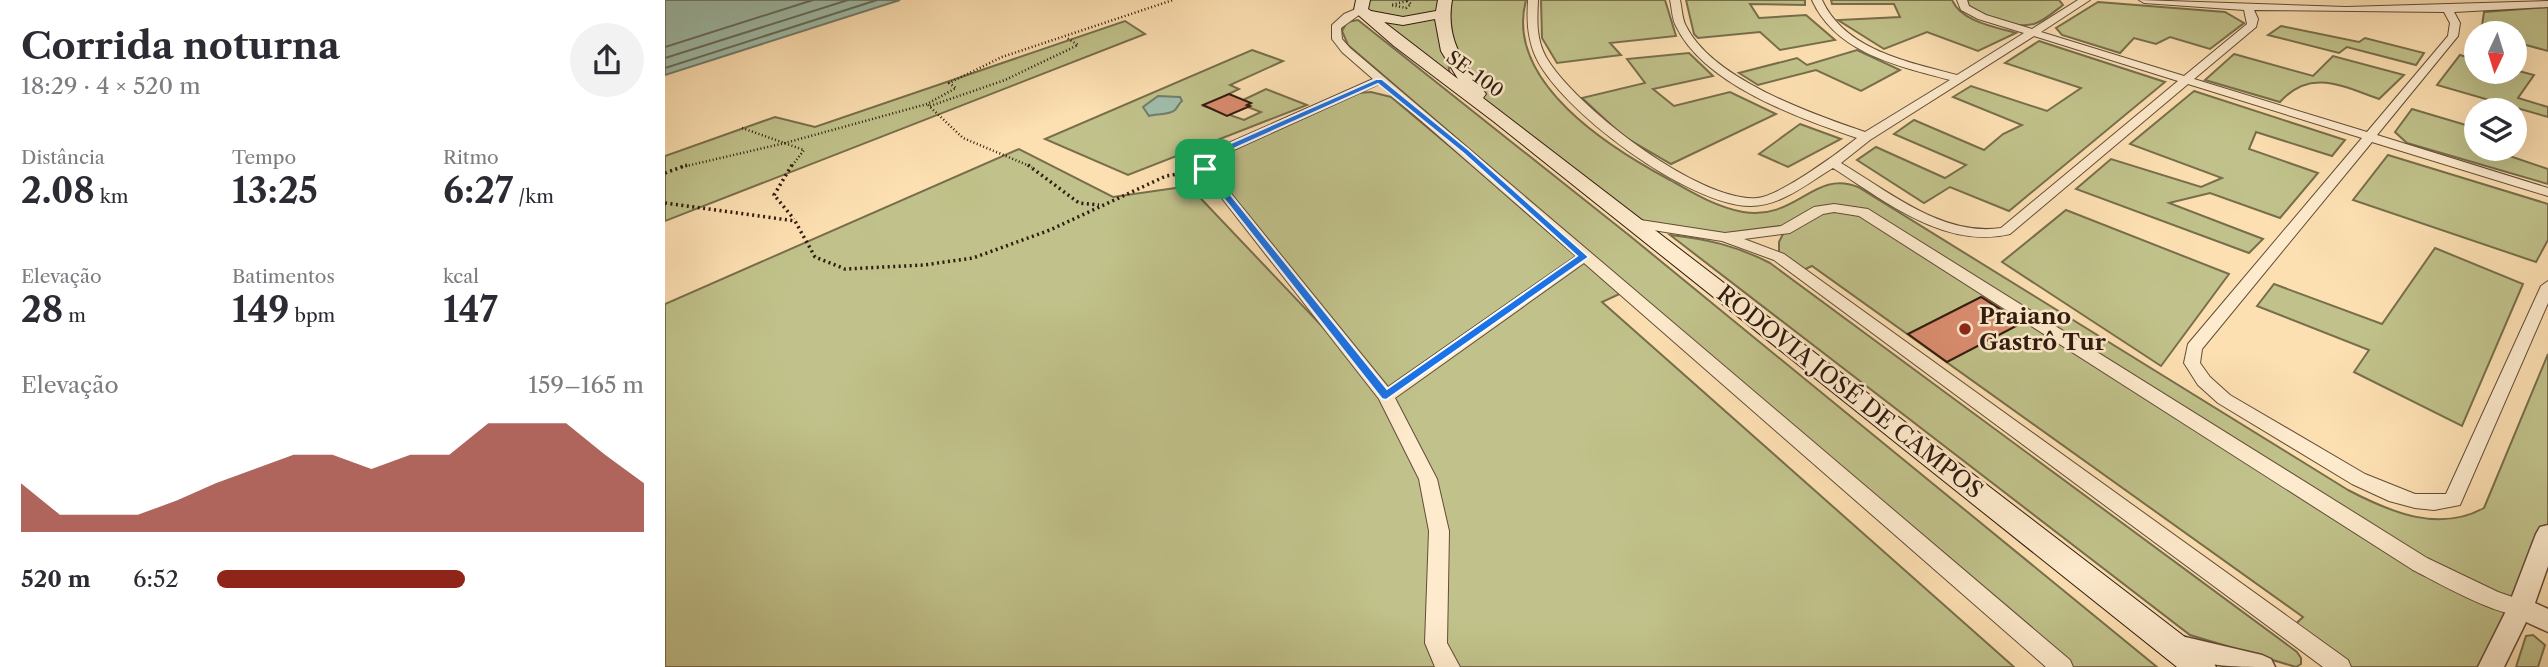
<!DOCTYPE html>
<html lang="pt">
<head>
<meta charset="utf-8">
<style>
  :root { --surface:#fff; --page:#f2f2f3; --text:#2b2b33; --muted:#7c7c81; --accent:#8f2418 }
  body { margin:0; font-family:"Libre Caslon Text",serif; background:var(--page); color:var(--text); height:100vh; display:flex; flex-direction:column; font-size:26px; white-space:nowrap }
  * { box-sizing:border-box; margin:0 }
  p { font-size:23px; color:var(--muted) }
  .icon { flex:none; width:38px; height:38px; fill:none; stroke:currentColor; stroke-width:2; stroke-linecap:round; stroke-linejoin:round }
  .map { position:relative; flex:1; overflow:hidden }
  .panel { display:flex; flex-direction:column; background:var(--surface); width:665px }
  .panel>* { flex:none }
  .needle { width:46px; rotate:184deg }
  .fabs { position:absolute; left:1799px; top:21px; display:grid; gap:14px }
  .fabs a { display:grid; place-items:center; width:63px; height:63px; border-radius:50%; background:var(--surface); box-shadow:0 7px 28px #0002; font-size:35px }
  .pin { position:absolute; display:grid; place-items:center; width:60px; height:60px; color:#fff; margin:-30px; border-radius:14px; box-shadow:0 4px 10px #0006 }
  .round { display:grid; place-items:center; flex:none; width:74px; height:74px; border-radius:37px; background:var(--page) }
  .headline { display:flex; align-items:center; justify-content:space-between; height:119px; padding:0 21px }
  h1 { font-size:38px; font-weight:700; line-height:52px }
  .figures { display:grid; grid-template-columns:repeat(3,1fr); gap:10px; height:119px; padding:7px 21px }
  .figures div { display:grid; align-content:center }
  .figures b { font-size:35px; font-weight:700 }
  .figures small { font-size:19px; font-weight:400 }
  .figures p { font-size:19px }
  .chart { height:196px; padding:14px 21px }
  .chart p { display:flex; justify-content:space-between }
  .chart svg { width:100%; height:126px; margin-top:7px; fill:var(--accent); opacity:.7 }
  ul { padding:0 21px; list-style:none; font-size:23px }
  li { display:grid; grid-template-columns:112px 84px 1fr; align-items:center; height:52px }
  li i { height:18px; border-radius:9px; background:var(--accent) }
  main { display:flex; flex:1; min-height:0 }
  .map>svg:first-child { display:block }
  .green { fill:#c1c28b; stroke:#786e4c; stroke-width:2; fill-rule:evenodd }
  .water { fill:#9fbdaa; stroke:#727c6c; stroke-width:2 }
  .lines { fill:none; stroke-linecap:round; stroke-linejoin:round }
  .shore { stroke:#676c5c; stroke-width:2 }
  .building { fill:#dc8e71; stroke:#2f1a0e; stroke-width:2 }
  .minor-casing { stroke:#624c37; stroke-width:2 }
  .tertiary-casing { stroke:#624c37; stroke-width:3 }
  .secondary-casing { stroke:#2f1a0e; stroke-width:2 }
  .path-far1 { stroke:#2f1a0e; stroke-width:2.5; stroke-dasharray:1 2.5; stroke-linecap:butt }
  .path { stroke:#2f1a0e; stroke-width:3.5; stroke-dasharray:2 3.5; stroke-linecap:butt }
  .minor { fill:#feebcd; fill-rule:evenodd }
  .tertiary { fill:#feebcd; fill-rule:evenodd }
  .secondary { fill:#feebcd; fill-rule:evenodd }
  .route { fill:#1a73e8; stroke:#fff; stroke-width:2; fill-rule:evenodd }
  .poi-dot { fill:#8f2418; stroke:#feebcd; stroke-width:2.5 }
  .labels { text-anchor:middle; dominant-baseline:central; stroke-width:5; stroke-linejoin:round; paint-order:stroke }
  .far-street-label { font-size:19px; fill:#2f1a0e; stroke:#feebcd }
  .poi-label { font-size:23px; font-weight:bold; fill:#2f1a0e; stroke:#feebcd; text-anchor:start }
  .street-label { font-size:23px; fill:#2f1a0e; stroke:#feebcd }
</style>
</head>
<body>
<main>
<section class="panel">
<div class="headline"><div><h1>Corrida noturna</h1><p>18:29 · 4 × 520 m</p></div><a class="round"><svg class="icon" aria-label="share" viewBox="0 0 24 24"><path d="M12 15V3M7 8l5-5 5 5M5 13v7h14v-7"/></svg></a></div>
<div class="figures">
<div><p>Distância</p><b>2.08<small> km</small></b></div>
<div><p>Tempo</p><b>13:25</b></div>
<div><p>Ritmo</p><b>6:27<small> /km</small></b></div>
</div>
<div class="figures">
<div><p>Elevação</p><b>28<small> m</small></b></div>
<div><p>Batimentos</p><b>149<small> bpm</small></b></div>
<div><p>kcal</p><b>147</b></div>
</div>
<div class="chart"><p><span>Elevação</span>159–165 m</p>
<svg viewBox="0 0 160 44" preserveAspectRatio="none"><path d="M0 44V27L10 38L20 38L30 38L40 33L50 27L60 22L70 17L80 17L90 22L100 17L110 17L120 6L130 6L140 6L150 17L160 27V44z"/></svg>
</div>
<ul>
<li><b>520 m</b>6:52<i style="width:58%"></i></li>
</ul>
</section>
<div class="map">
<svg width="1883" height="667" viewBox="0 0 1883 667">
  <rect width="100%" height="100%" fill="#fde0b2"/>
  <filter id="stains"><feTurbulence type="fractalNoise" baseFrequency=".00286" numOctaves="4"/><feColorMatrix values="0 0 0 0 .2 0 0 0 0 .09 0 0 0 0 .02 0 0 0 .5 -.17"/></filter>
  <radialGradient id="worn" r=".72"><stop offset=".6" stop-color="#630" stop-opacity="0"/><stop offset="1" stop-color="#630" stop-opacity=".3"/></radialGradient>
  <g class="green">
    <path d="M698,0H861C839,82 945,148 1005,180C1028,193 1051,207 1078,212C1131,221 1149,169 1193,187L1683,490C1725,512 1774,533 1819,508L1883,354V534L1826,667H1675L1624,630L1638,617L1147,266L1134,272L1114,257V242L1120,230L1060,237L969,223L834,117L798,77L781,48L785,76L702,15ZM1327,292L1366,318L1357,323L1318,297Z"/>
    <polygon points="876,0 1000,0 1011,36 945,43 956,55 892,63 877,38"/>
    <polygon points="1021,0 1140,0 1140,5 1085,4 1094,18 1141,15 1170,40 1115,50 1095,32 1033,38 1029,34"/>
    <path d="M1166,0H1287C1297,22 1330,27 1351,33L1313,51L1262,32L1219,49L1173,20L1235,17L1229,4H1167Z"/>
    <path d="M1302,0H1394L1398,5C1390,11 1379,21 1369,24C1349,29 1320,16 1304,6Z"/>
    <polygon points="1433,2 1560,12 1579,23 1545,49 1505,37 1491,44 1469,38 1455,53 1397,35 1391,28"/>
    <polygon points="1883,7 1883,51 1850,42 1850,33 1816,33 1819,12"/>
    <polygon points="693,20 965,236 1492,667 1407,667 683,45 677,31 682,22"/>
    <polygon points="460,21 480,34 0,221 0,156 110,117 150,127"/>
    <polygon points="1616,26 1694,42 1700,38 1759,53 1751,65 1682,47 1674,53 1603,35"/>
    <polygon points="1374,41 1500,82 1344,211 1285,187 1259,203 1192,160 1211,147 1280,178 1301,165 1229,134 1249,120 1319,150 1338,134 1357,125 1288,97 1306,86 1382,111 1416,88 1340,63"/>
    <polygon points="587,50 618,61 565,85 574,89 539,106 579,120 596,112 580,106 585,103 578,100 601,89 642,105 463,175 380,139"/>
    <polygon points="1192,50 1235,70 1196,91 1151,70 1093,85 1074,73 1132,58 1142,65"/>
    <polygon points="1024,53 1048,76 988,89 1009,106 1065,92 1111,114 1006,164 958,136 917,98 980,83 962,59"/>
    <path d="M1569,54L1648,76L1668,56L1739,75L1714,99C1677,86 1645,68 1615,102L1540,80Z"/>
    <polygon points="1795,55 1811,60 1811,72 1850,70 1869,75 1853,98 1883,107 1883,117 1772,85"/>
    <polygon points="1529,91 1680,140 1667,156 1591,132 1584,149 1653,173 1615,218 1545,193 1504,203 1598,239 1584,253 1411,189 1446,159 1536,187 1557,178 1465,144"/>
    <polygon points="706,92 726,97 959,292 937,302 1349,667 0,667 0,304 354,149 448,197 524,186 691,362 540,162 694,93"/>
    <polygon points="1747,109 1811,128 1811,149 1824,149 1883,169 1883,184 1742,143 1730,132"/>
    <polygon points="1135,124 1176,139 1123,167 1094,154"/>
    <polygon points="1723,155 1883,204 1883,240 1871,262 1688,200"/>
    <polygon points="1401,210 1564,274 1496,366 1337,262"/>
    <path d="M1005,235C1042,239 1072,246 1105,263L1632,652L1636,658V664L1631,667L1525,635Z"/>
    <polygon points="1770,248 1858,284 1797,426 1689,372 1704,350 1592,306 1609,284 1717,324"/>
    <polygon points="1868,635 1880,645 1873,667 1851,667 1861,636"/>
  </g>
  <g class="water">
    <polygon points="0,0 235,0 0,75"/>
    <path d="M493,96L515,97L517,101C514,103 513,107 510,110C505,115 491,114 484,116L478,107Z"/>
  </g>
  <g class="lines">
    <g class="shore">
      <polyline points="0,47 148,0"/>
      <polyline points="0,58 183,0"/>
      <polyline points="0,68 212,0"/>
    </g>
  </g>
  <g class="building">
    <polygon points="564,94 586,103 582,105 585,106 562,116 538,105"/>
    <polygon points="1316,297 1357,323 1282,362 1243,334"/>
  </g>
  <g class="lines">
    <defs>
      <g id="minor">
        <path d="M863,0H873C872,20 871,39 881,57C909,106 1035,203 1092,198C1115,196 1173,153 1192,138C1134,118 1039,85 1011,26C1007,19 1007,8 1005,0H1015C1017,8 1017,19 1021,26C1047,79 1147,114 1200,132L1285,80C1233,66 1171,53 1147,0H1157C1180,50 1243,62 1292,75L1359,33L1313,19L1296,10L1292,0H1302L1304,6L1321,15L1367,29L1413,0H1425L1376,32L1519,76L1582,24L1579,10L1479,3L1474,0L1681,7L1883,1V7L1789,12L1795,23L1793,36L1712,135L1883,188V196L1707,142L1537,349L1535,363L1545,377L1565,395L1700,474L1750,494H1781L1876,286L1883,281V303L1795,505L1769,510L1750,508L1724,501L1687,484L1553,403L1533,385L1519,363L1523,344L1697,138L1523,84L1345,234C1280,250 1220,201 1168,168C1143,183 1116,206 1086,206C1026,207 891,109 869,53C862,34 862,19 863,0ZM1589,10L1779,12L1785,23L1783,36L1702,132L1529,79L1591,27L1593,19ZM1369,36L1513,81L1336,228C1278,237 1223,191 1176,163L1205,140Z"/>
        <path d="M693,8L701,10L676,28L677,39L685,48L1405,660L1408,667H1381L919,263L730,398L772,479L784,531L782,643L795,667H770L760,643L764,531L754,479L714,399L534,169V162L541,153L708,79L677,52L667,39V25L679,14ZM714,84L911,256L723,387L546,169L549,159Z"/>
        <path d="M1169,204L1203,209L1762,558L1833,592L1862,602L1865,608L1862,614C1841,622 1770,581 1748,570L1194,216L1169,212L1158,214L1125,233L1079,239L1119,254L1683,660L1686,667H1658L1109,260L1057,241L969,227L962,223L969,219L1060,233L1116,226L1149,207Z"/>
      </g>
      <g id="tertiary">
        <polygon points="1883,525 1883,566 1870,603 1883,609 1883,632 1861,622 1839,667 1813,667 1843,607 1871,534 1875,527"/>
        <path d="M1516,636L1597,655L1606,659L1610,667C1574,667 1541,667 1507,655L1503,647L1507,639Z"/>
      </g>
      <path id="secondary" d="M691,0H705L703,9L706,11L738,17L771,11L773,0H787C780,40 799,63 821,94L818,98L1546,657L1551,667H1512L828,121L729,46L691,13L689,10ZM770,19L776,51L793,79L719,22L738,25Z"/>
    </defs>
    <use href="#minor" class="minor-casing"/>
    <use href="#tertiary" class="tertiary-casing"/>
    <use href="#secondary" class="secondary-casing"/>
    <g class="path-far1">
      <polygon points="742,1 746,4 741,8 726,5"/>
      <polyline points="263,105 298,138 367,167"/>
      <polyline points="265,106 340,80 413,45 402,38"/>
      <polyline points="77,128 139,150 126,167"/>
      <polyline points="17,167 120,143 262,104 291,88 284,83 337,57 508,0"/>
    </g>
    <g class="path">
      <polyline points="127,165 109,195 129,219"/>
      <polyline points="363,165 414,203 434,205"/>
      <polyline points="0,173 22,165"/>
      <polyline points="0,203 130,221 150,257 180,269 259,265 308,258 385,230 501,176 525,172"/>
    </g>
    <use href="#minor" class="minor"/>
    <use href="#tertiary" class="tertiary"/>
    <use href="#secondary" class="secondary"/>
  </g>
  <path class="route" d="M711,79H717L804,150L924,257L721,400L717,399L537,171L535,162L541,154ZM713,84L798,153L912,256L722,389L545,169L544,162L548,158Z"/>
  <circle class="poi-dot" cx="1300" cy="329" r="7"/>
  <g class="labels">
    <g class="far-street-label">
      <text transform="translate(810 74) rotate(36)">SE-100</text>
    </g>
    <g class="poi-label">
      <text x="1314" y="316">Praiano<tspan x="1314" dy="26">Gastrô Tur</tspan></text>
    </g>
    <g class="street-label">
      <text transform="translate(1185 392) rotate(38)">RODOVIA JOSÉ DE CAMPOS</text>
    </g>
  </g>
  <rect width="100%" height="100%" filter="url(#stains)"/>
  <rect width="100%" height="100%" fill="url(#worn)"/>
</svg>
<div class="fabs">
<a><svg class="needle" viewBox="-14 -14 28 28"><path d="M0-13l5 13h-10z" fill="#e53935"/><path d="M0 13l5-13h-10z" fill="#7c7c81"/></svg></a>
<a><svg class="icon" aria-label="layers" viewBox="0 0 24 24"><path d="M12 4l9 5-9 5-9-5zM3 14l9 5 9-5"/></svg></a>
</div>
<div class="pin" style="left:540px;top:169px;background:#1e9e55"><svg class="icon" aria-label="arrive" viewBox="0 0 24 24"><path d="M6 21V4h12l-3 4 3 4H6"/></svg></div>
</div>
</main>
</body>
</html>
